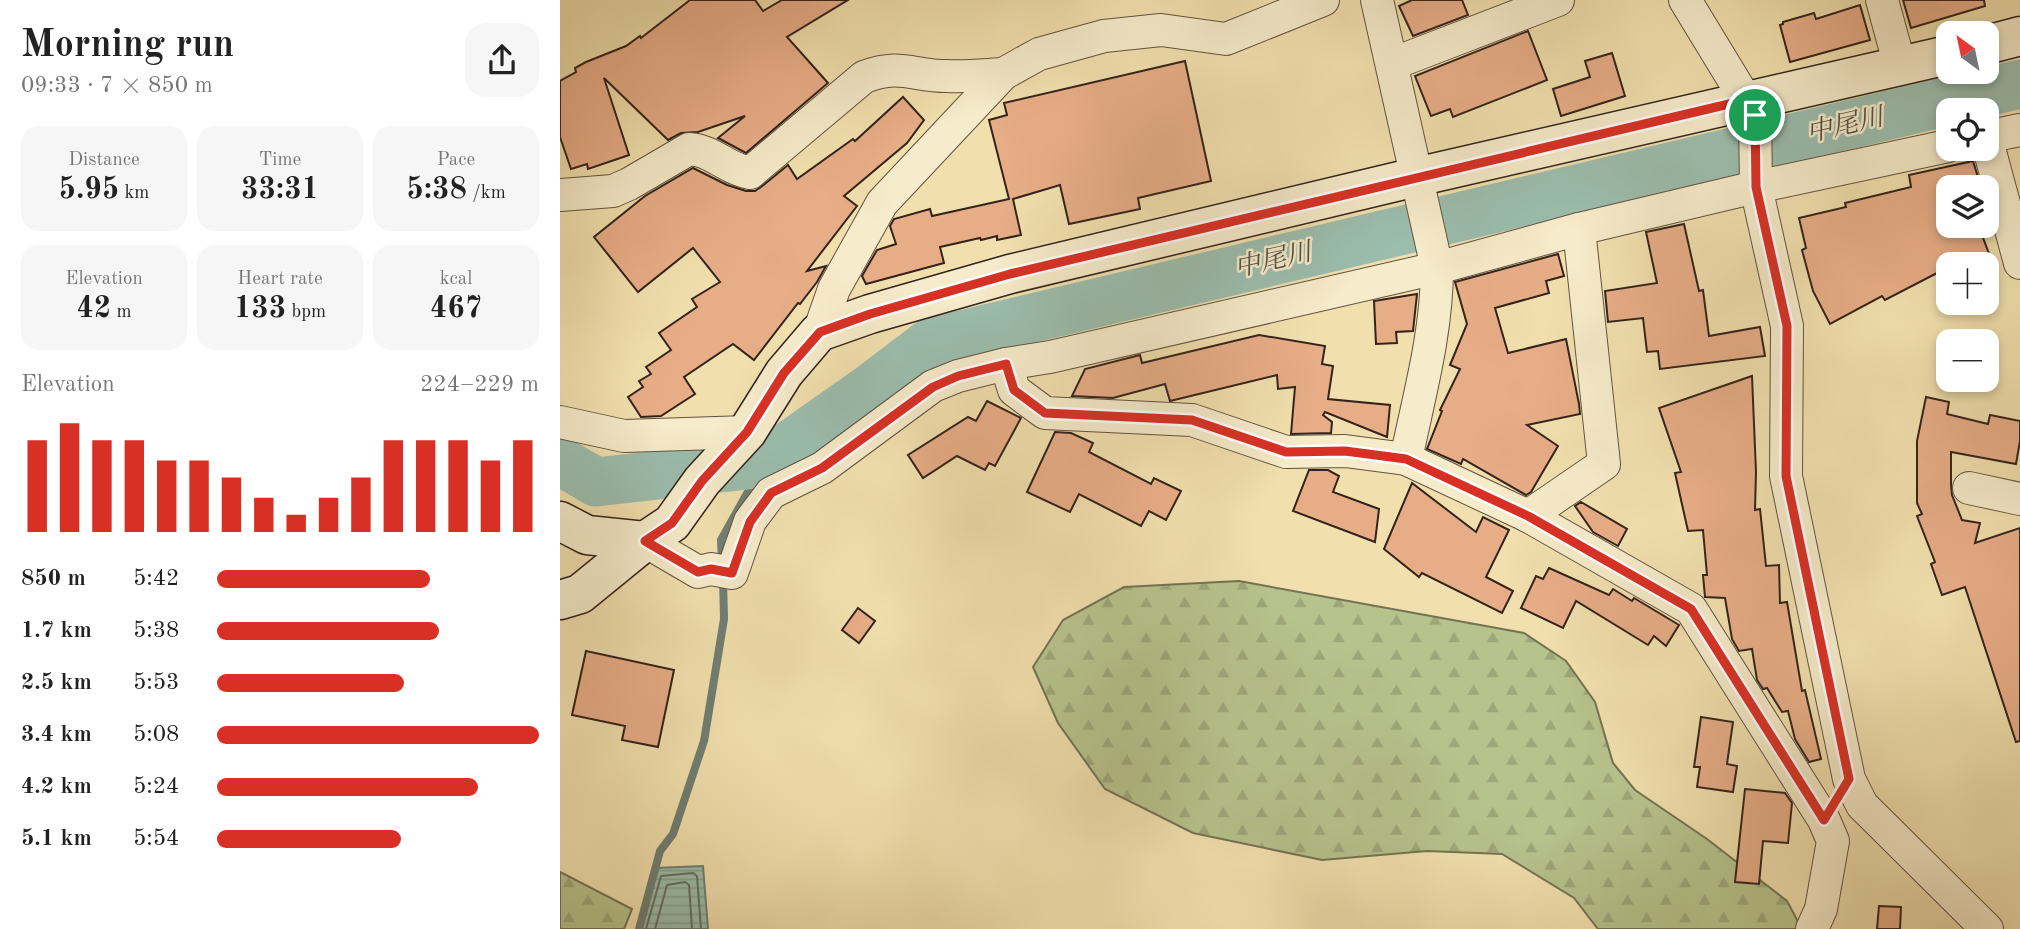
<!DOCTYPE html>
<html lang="en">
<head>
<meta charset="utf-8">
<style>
  :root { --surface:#fff; --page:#f6f6f6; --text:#222; --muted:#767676; --accent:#d93025 }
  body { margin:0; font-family:"Old Standard TT","Noto Serif JP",serif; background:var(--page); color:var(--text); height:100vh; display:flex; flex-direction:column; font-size:26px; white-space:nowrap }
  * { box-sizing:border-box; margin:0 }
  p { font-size:23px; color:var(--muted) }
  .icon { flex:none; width:38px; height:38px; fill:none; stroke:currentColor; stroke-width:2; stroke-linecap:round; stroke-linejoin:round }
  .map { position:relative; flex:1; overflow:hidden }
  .panel { display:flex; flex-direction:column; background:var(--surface); width:560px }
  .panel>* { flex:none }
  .needle { width:46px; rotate:327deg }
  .controls { position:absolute; left:1376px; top:21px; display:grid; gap:14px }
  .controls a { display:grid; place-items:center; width:63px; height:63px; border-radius:14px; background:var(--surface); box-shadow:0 4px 10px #0003; font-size:35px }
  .pin { position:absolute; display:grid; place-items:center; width:60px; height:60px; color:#fff; margin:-30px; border:4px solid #fff; border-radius:50%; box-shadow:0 2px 7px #0007 }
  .round { display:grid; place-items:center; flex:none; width:74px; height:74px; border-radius:21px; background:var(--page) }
  .head { display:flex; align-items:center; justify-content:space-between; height:119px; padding:0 21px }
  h1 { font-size:38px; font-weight:800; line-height:52px }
  .stats { display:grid; grid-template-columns:repeat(3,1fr); gap:10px; height:119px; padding:7px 21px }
  .stats div { display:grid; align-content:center; border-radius:18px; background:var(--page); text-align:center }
  .stats b { font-size:30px; font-weight:800 }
  .stats small { font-size:19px; font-weight:400 }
  .stats p { font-size:19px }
  .chart { height:196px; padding:14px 21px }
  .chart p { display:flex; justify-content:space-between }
  .chart svg { width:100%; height:126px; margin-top:7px; stroke:var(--accent); stroke-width:6 }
  ul { padding:0 21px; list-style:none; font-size:23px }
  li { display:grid; grid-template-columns:112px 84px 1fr; align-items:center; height:52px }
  li i { height:18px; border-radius:9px; background:var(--accent) }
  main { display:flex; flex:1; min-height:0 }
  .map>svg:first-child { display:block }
  .forest { fill:url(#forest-firs); stroke:#747354; stroke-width:2 }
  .water { fill:url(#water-rules); stroke:#717f73; stroke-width:2 }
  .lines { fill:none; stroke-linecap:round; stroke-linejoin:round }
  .shore { stroke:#667064; stroke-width:2 }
  .stream { stroke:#717f73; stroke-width:8 }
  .river { stroke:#9bbdad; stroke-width:49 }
  .building { fill:#e7ad87; stroke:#32231c; stroke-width:2 }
  .street-casing { stroke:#625240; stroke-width:34 }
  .secondary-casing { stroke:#32231c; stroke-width:41 }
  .street { stroke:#f6ebca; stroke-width:32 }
  .secondary { stroke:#f6ebca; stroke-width:38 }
  .route-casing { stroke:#fff; stroke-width:14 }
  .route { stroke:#d93025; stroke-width:9 }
  .labels { text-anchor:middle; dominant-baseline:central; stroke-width:5; stroke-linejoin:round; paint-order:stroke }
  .water-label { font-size:26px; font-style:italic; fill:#525148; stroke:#f6ebca }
</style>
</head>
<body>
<main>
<section class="panel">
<div class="head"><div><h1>Morning run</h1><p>09:33 · 7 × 850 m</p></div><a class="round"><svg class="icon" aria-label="share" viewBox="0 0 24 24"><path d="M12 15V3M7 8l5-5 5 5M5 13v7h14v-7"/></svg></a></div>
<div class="stats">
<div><p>Distance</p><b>5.95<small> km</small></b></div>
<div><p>Time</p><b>33:31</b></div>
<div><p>Pace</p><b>5:38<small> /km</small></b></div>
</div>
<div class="stats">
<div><p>Elevation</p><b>42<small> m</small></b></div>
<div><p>Heart rate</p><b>133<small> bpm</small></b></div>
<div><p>kcal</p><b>467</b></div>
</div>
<div class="chart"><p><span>Elevation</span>224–229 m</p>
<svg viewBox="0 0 160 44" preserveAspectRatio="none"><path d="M5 44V12M15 44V6M25 44V12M35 44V12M45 44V19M55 44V19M65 44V25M75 44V32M85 44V38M95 44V32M105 44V25M115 44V12M125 44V12M135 44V12M145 44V19M155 44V12"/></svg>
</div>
<ul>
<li><b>850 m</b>5:42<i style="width:66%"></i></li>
<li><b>1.7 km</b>5:38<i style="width:69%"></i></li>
<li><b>2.5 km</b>5:53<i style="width:58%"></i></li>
<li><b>3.4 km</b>5:08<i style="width:100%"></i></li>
<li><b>4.2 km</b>5:24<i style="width:81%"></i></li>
<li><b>5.1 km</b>5:54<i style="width:57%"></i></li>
</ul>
</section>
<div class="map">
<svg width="1460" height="929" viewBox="0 0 1460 929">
  <defs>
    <pattern id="forest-firs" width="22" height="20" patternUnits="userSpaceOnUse" patternTransform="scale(1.75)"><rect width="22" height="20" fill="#b7c38d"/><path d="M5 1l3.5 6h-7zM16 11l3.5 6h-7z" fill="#9ea779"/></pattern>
    <pattern id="water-rules" width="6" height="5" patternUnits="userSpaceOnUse" patternTransform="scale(1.75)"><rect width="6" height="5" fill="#9bbdad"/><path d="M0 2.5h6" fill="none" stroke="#86a294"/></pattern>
  </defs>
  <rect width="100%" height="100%" fill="#f1e0ae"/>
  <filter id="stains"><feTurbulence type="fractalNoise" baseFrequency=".00286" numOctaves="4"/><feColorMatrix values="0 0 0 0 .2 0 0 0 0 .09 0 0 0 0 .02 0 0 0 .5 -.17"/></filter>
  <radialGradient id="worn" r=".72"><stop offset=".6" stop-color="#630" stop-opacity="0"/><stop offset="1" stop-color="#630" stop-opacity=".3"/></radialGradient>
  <g class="forest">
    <polygon points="679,581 964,633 1006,661 1035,702 1053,763 1075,790 1147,839 1227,901 1242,929 1038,929 1014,898 942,854 867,851 762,860 633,833 545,789 498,723 473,667 503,620 564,587"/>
    <polygon points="0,872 72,909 64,929 0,929"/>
  </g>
  <polygon class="water" points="143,866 148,929 79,929 96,868"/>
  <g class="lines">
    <g class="shore">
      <polyline points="86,929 101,876 133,873 137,876 141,929"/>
      <polyline points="95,929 107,885 125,882 129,885 132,929"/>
    </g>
    <g class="stream">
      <polyline points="162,562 161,540 204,463"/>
      <polyline points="79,929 100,851 113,834 144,741 164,619 163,578"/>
    </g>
    <polyline class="river" points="0,461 36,482 204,463 312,387 371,342 1460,84"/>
  </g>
  <g class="building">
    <polygon points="130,0 195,0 203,11 222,0 288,0 227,37 268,83 186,153 158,138 185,116 138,132 121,133 108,140 44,78 69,155 28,169 27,164 11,169 0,137 0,81 16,72 15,68 26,62 66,46 80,36 81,38"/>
    <polygon points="852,0 902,0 908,15 853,36 839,6"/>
    <polygon points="1343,0 1424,0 1425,6 1351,28"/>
    <polygon points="1300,5 1310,40 1230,62 1220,25 1223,24 1223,22 1254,13 1256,19"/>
    <polygon points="968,31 987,80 893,117 890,109 871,116 855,76"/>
    <polygon points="1052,53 1065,96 1001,116 993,89 1030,77 1025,61"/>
    <polygon points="625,61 651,181 578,198 580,209 509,224 500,185 453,199 461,235 437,240 437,236 421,240 420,238 380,247 384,263 306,284 302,276 317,250 336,244 330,226 334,219 370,209 372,216 449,199 429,120 447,115 444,103"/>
    <polygon points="343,97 364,120 347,143 284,196 297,206 247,271 266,266 257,282 240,304 238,303 194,360 173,344 124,377 135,394 101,416 81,417 68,397 83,387 79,381 91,374 86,367 111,350 99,333 137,307 132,299 160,282 133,248 78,292 34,237 85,196 133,168 167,185 186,191 195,191 201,187 228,165 237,179 293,139 295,141"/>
    <polygon points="1413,161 1421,187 1388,187 1388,226 1423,226 1419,227 1431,259 1417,264 1388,264 1388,276 1379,279 1377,273 1325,300 1322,296 1270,324 1253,291 1242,250 1246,248 1239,218 1286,207 1285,203 1351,187 1349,175"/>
    <polygon points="1124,224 1139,291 1143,290 1149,336 1200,327 1205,356 1100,369 1098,351 1087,352 1083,318 1048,322 1045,291 1097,283 1086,232"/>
    <polygon points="998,254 1004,276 986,281 989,293 935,308 948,353 1006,339 1019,404 1020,414 967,425 998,446 971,492 966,495 903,459 901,464 867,449 882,411 880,410 900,369 890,365 907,324 895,282"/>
    <polygon points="857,294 853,331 836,332 837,343 816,344 814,301"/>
    <polygon points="699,335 765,346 762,364 773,366 768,399 830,405 827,437 765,412 763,415 772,422 771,433 731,434 735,387 718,389 717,375 610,401 605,384 553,398 512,396 525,369 580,355 582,363"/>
    <polygon points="1192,376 1196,472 1195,510 1200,509 1206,566 1219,565 1220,603 1227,602 1242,691 1245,690 1261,759 1249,762 1235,739 1228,711 1222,712 1207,688 1203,689 1197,680 1192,649 1179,651 1172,639 1165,598 1145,597 1143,575 1147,575 1143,530 1128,531 1115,473 1121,472 1099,408"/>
    <polygon points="1366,397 1389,402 1387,414 1428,424 1430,415 1460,421 1460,441 1456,464 1391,452 1391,485 1392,495 1402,520 1420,523 1415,543 1460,528 1460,741 1456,742 1405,587 1382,595 1371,564 1375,562 1357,516 1362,514 1357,503 1357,441"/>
    <polygon points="427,401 461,418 435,466 429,463 425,470 397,456 363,478 348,455 408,417 416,421"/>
    <polygon points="495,432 511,433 533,443 529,452 591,484 594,478 621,491 606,520 589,511 581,526 519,494 510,512 467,492"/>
    <polygon points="749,470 768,470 779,476 773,492 819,509 815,542 733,511"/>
    <polygon points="852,483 916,532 923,517 949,530 926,577 953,591 942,613 862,573 859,577 824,549"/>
    <polygon points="1021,502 1067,529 1058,546 1033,532 1015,506"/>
    <polygon points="989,568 1049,595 1053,589 1072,601 1074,598 1119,625 1106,646 1094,636 1088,645 1016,601 1003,628 961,608 976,576 983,579"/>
    <polygon points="298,608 315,621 299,643 282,630"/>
    <polygon points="26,651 114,670 98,747 62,740 65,726 12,715"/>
    <polygon points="1141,717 1173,722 1167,764 1177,766 1173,792 1137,787 1140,767 1134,767"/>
    <polygon points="1185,789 1225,793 1232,803 1228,843 1203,841 1199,884 1175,882"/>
    <polygon points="1319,906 1341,907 1340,929 1317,929"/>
  </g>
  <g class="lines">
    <defs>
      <g id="street">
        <path d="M817,0L877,268C877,333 859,396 846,459"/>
        <polyline points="1125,0 1195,115 1196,187 1227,326 1226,476 1289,779 1302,805 1427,929"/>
        <polyline points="1322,0 1340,66"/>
        <polyline points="832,64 998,0"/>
        <polyline points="1426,137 1460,263"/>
        <polyline points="1426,137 1460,130"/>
        <path d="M0,195L53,191L69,184L129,149C152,150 167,169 190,173L304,77C341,63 352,76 387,76C405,77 424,75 443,74"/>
        <polyline points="259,332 274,289 322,203 443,74 479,54 544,36 601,30 666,39 763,0"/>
        <polyline points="446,364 454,390 485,413 632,420 726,452 785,451 846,459 968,516 1131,609 1264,820 1273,841 1261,909 1252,929"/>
        <polyline points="0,422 64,436 187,432"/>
        <polyline points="1409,488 1460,499"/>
        <polyline points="968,516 1044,464 1019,229"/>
        <polyline points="85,541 138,572 151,569 172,573 190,521 211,493 262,468 373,386 398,376 446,364 490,357 877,268 1019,229 1196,187 1388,146"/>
      </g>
      <g id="secondary">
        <polyline points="1426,45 1460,36"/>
        <polyline points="0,521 27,535 85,541"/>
        <polyline points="0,600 20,594 85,541 112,523 142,481 187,432 224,373 259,332 310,314 450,274 856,177 1388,55"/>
      </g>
    </defs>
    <use href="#street" class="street-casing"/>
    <use href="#secondary" class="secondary-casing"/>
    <use href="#street" class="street"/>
    <use href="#secondary" class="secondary"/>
  </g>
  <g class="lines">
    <defs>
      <polygon id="route" points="1186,100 1195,115 1196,187 1227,326 1226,476 1289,779 1264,820 1131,609 968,516 846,459 785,451 726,452 632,420 485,413 454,390 446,364 398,376 373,387 262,468 211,493 190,522 172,573 151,569 138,572 85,541 112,523 142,481 187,432 224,373 260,332 310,314 450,274"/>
    </defs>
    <use href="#route" class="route-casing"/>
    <use href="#route" class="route"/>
  </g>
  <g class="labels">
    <g class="water-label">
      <text transform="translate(1285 126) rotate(-13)">中尾川</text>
      <text transform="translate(713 261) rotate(-13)">中尾川</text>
    </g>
  </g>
  <rect width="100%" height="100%" filter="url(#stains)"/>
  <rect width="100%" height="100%" fill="url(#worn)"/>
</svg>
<div class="controls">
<a><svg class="needle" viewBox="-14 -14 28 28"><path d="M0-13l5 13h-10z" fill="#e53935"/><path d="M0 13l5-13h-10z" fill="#767676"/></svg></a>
<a><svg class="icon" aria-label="locate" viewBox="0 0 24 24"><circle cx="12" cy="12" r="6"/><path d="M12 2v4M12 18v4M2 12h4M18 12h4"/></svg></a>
<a><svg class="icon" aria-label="layers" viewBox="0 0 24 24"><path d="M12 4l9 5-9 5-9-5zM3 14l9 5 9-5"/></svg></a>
<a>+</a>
<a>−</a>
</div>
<div class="pin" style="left:1195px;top:115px;background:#1e9e55"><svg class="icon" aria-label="arrive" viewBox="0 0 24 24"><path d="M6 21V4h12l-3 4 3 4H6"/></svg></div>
</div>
</main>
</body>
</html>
